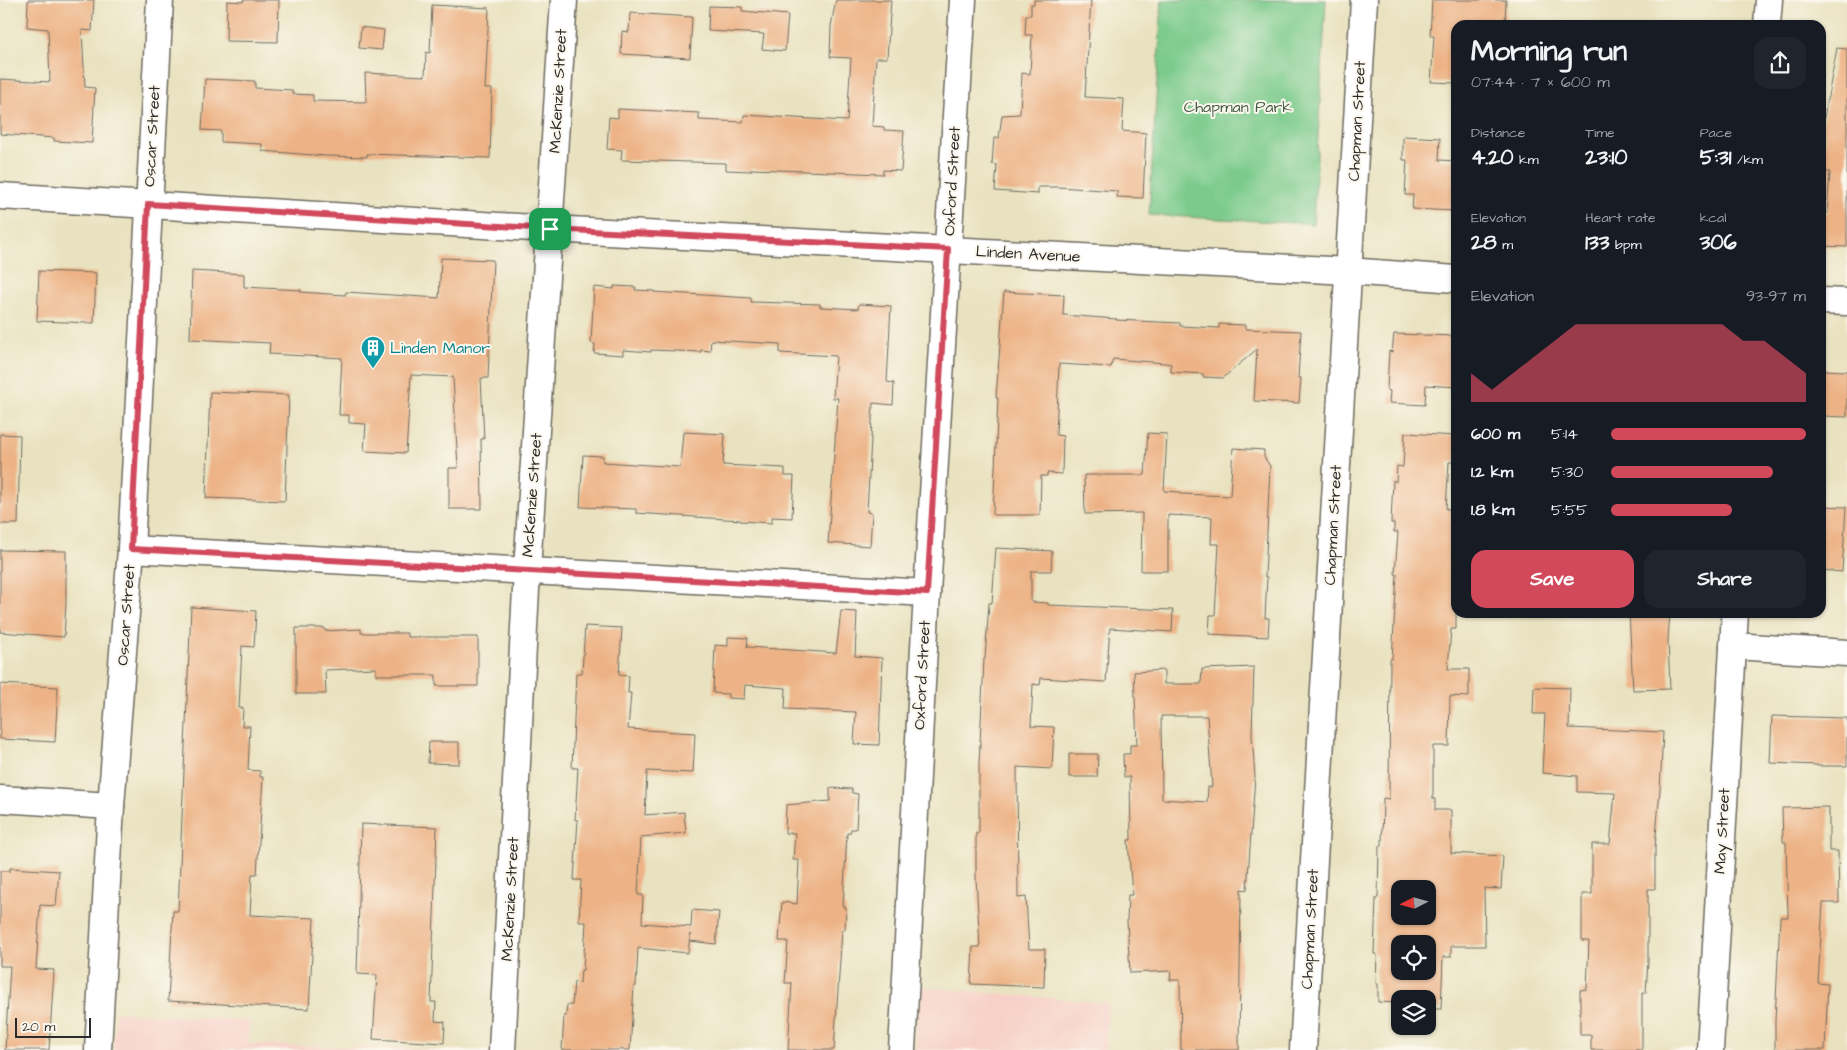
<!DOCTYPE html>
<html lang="en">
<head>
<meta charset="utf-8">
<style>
  :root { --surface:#171b24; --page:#20242c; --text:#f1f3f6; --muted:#9ea1a6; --accent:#d1495b }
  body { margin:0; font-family:"Architects Daughter",sans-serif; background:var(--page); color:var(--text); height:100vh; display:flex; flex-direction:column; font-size:19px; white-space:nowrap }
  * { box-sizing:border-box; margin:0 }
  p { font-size:16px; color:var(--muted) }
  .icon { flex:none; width:28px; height:28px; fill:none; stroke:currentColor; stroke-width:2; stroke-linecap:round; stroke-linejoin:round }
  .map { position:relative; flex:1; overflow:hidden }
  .details { position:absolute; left:1451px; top:20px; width:375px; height:598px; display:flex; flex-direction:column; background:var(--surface); border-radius:15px; box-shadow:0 1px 4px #0004 }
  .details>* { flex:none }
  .needle { width:32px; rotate:264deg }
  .tools { position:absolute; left:1391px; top:880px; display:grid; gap:10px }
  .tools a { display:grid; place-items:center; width:45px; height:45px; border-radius:10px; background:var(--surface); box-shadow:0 1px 4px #0004; font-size:25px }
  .scale { position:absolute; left:15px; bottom:12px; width:76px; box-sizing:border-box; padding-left:5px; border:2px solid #2b2b2b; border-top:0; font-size:14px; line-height:18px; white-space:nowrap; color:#2b2b2b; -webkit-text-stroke:4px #fbf7ec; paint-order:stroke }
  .pin { position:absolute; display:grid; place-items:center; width:42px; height:42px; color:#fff; margin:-21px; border-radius:10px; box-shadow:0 2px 8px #0006 }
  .round { display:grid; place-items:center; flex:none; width:52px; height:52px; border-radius:15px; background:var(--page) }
  .headline { display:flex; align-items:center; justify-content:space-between; height:85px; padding:0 20px }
  h1 { font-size:28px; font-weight:700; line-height:38px }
  .figures { display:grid; grid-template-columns:repeat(3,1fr); gap:8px; height:85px; padding:5px 20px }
  .figures div { display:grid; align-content:center }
  .figures b { font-size:21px; font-weight:700 }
  .figures small { font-size:14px; font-weight:400 }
  .figures p { font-size:14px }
  .chart { height:140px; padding:10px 20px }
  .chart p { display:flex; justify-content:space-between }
  .chart svg { width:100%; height:90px; margin-top:5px; fill:var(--accent); opacity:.7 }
  .action { display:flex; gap:10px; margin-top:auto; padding:10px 20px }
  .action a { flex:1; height:58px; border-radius:15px; background:var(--accent); color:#fff; font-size:20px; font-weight:700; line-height:58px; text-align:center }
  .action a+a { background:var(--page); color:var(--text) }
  ul { padding:0 20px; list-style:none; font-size:16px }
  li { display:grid; grid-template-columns:80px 60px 1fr; align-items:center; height:38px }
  li i { height:12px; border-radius:6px; background:var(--accent) }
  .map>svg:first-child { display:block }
  .built { fill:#f7d1c8 }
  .green { fill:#7ccb8c; stroke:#547b5c }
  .building { fill:#edb386; fill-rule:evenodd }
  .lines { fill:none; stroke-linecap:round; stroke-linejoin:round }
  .minor-casing { stroke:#6e6b5f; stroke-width:29 }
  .minor { stroke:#fff; stroke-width:26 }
  .route-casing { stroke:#fff; stroke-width:10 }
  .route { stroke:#d1495b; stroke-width:6 }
  .labels { text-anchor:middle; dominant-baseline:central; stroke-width:4; stroke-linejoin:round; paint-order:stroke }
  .street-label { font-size:16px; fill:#2b2b2b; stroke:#fbf7ec }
  .park-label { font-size:16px; fill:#435b48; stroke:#fbf7ec }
  .culture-label { font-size:16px; fill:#0d838f; stroke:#fbf7ec; text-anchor:start }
</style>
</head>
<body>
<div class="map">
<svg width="1847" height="1050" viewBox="0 0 1847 1050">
  <rect width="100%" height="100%" fill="#fbf7ec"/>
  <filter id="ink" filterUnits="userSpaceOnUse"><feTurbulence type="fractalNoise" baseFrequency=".02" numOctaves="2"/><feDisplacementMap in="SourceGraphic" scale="10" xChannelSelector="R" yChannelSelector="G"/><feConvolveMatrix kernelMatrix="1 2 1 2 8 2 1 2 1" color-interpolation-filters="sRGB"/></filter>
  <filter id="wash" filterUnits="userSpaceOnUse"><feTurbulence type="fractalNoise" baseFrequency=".0096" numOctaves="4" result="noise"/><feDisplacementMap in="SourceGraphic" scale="20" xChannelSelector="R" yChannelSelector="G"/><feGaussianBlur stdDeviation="1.12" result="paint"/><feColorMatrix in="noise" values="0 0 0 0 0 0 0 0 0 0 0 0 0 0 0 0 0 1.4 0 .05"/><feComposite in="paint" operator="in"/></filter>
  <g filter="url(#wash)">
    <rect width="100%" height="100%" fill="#e9e2c0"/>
    <g class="built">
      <polygon points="919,987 1108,1003 1106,1050 915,1050"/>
      <polygon points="116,1012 249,1021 248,1044 443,1050 113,1050"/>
    </g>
    <polygon class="green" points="1162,0 1326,0 1313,224 1149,215"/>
    <g id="blocks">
      <g class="building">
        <polygon points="28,0 94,0 92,31 82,30 85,87 95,88 92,143 54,141 54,138 0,134 0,79 50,82 48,29 27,27"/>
        <polygon points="243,0 279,0 278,42 226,41 227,1 243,2"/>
        <polygon points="836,0 891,0 887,58 876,58 872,126 884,127 884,130 904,131 901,171 883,170 883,174 751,169 751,171 726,170 726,163 621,160 622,150 607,149 609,117 618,118 618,109 699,113 699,120 743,122 744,115 847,121 851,58 830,57 831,26"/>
        <polygon points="1034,0 1091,0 1085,97 1124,99 1122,131 1146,133 1143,198 1117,197 1117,191 1058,187 1038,187 1038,194 995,191 997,165 992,164 994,138 999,138 1002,115 1020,114 1022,73 1030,74 1032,35 1025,35 1026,15 1031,15 1031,4 1034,4"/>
        <polygon points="1432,0 1506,0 1505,25 1456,25 1456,83 1431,82 1434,36 1430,36"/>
        <polygon points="432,5 489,8 485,89 492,89 490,158 367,154 367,157 326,156 262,151 262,144 221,142 221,131 202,130 205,79 255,81 255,88 292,90 292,94 313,95 313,101 366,102 365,73 425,76 426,52 430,53"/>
        <polygon points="709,6 742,7 742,11 788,15 785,51 762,49 764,34 708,31"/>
        <polygon points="630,13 692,17 690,58 621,54 622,31 629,32"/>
        <polygon points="361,27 384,30 382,50 359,48"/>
        <polygon points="1837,48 1847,49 1847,247 1821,246 1821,213 1827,213 1830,172 1824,172 1825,146 1823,123"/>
        <polygon points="1403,136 1440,138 1439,160 1456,161 1456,211 1412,209 1413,195 1405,195 1407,160 1403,160"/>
        <polygon points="441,258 493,260 488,378 481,378 484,439 481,439 482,509 449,509 449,468 458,468 453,377 411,375 406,453 364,451 366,424 349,423 349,415 339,415 342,358 269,354 270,343 190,339 192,271 244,274 244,287 301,290 300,292 345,295 346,292 439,298"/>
        <polygon points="39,271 96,273 94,323 37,321"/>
        <polygon points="614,286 636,287 635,290 654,291 654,292 751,298 751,302 820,304 820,307 858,309 859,304 891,306 887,382 894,383 893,405 873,403 867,512 872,513 870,546 828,543 838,398 833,398 836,356 780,353 780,344 711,340 710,351 701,350 701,352 651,350 651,352 623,350 623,355 594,353 595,344 591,343 594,287 614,289"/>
        <polygon points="1004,292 1064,295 1063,315 1117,319 1116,320 1180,323 1180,326 1219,328 1219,324 1245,325 1245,329 1301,331 1298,378 1301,378 1299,403 1254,401 1257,349 1223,378 1203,377 1203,374 1171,372 1171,364 1165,363 1113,359 1111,367 1059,364 1056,435 1063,436 1062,474 1047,473 1047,476 1041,476 1040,515 993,515 998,398 996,398"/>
        <polygon points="1394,334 1456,336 1456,387 1426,385 1425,405 1389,403 1390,391 1387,390 1389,351 1392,352"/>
        <polygon points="1821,370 1847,371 1847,417 1821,416"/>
        <polygon points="210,392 289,395 285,501 206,498"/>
        <polygon points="683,432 725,434 723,465 785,468 785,476 794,476 792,518 772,517 772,523 740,521 740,520 636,513 636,509 580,507 583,455 603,456 603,462 680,467"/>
        <polygon points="1148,433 1167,434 1164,491 1180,492 1180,494 1230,496 1233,448 1264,450 1264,457 1270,466 1265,577 1267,577 1265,618 1269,618 1268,637 1209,634 1210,615 1215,615 1219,544 1211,544 1212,517 1168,515 1168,571 1141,571 1142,513 1085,514 1084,475 1145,475"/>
        <path d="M1405,433L1456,436V462H1449L1446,509H1456V629H1451L1448,669H1469V697L1450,696L1449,746H1433V799H1435V810H1451V853L1503,856L1501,889L1484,888L1485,946H1451V957H1443L1441,1009H1428V999H1400V1007H1397V1003L1378,1002V984H1376L1377,954H1374L1376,898H1378L1379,846H1382L1383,798L1389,799L1390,659H1392L1397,574H1395L1398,532H1394V523H1391L1393,480L1396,482L1397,466L1403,467ZM1400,889H1428V916H1400ZM1400,944H1428V971H1400Z"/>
        <polygon points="0,434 20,435 18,524 0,524"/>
        <polygon points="1821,506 1846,507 1842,572 1821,570"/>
        <polygon points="996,548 1052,551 1051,571 1031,571 1031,602 1048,603 1048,605 1173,610 1172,632 1110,628 1106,682 1041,678 1040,685 1033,684 1031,726 1054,727 1052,769 1017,767 1018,898 1026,897 1029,949 1045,949 1044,987 971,984 973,947 980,947 976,878 976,833 979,833 979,764 984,659 985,659 989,603 992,603"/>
        <polygon points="0,550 66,551 66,604 64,637 0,632"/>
        <polygon points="191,607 256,611 254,647 242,646 239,708 243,708 242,726 250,726 248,770 260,771 260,777 263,777 257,874 252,874 250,915 314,918 309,1009 168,1001 173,911 178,911"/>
        <polygon points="841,611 857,612 855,656 882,658 879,745 854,744 856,712 785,709 786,688 745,685 744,699 728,698 728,694 713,693 715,645 728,646 728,637 748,638 747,647 836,653"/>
        <polygon points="1629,612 1670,612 1668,640 1670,689 1633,690"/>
        <polygon points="585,626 622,628 619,675 629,676 628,693 631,693 628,729 695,733 693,773 647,771 645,815 684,812 686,833 641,837 638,895 643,895 642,923 691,927 692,910 719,912 716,944 690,941 690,934 688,953 638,948 636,986 634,986 630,1050 562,1050 564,1016 566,1016 567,1005 572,1005 574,982 580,983 581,970 583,970 586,922 579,922 581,880 574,880 578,820 575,820 578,768 572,768 576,673 582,673"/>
        <polygon points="296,628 325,628 325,631 361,629 361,633 407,633 407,637 478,637 478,686 436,686 436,675 376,675 376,668 325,670 326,694 296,694"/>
        <path d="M1254,667L1252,735L1255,777L1247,890L1241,889L1239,1050H1181L1180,980H1170L1171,971L1130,973L1127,921L1128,895H1132L1128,840H1131L1130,777H1124L1123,754H1130V745H1137L1134,672L1164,670V684H1201L1202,669ZM1161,716H1207L1212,787H1208L1207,802L1162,799Z"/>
        <polygon points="0,684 58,687 55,742 0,739"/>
        <polygon points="1534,687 1570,688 1569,728 1663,732 1660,790 1655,847 1655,889 1648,889 1648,961 1646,993 1642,993 1642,1050 1591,1050 1591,1035 1580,1035 1580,990 1587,989 1589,941 1582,941 1582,894 1592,894 1592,844 1610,844 1615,793 1577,792 1577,776 1542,773 1545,714 1533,714"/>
        <polygon points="1772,716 1847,718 1847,766 1817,766 1817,765 1770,763"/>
        <polygon points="429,742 459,742 459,764 428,763"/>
        <polygon points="1069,754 1098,754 1097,777 1069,777"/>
        <polygon points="830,788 852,789 852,793 858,794 856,829 851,829 850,833 847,833 843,907 846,907 845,930 842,930 834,1050 788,1050 792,983 785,983 788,941 779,941 782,902 797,904 799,860 793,860 795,833 785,833 786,805 830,801"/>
        <polygon points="1829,807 1829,851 1838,851 1839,903 1823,903 1818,983 1828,984 1825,1050 1775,1050 1775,1021 1780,917 1788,917 1786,842 1783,842 1782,808"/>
        <polygon points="361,824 437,827 431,1002 436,1002 435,1021 445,1022 444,1043 373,1039 377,975 357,974"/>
        <polygon points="10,868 59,871 56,906 40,905 36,969 54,970 49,1050 5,1050 10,966 0,966 0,871 10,871"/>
      </g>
    </g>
  </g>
  <g filter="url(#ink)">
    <use href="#blocks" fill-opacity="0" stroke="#6e6b5f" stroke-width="1"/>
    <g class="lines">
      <defs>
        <g id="minor">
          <polyline points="1767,25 1769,0"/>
          <polyline points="0,196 550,229 1348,271 1456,279"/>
          <polyline points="1821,301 1847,302"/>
          <polyline points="131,549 927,593"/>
          <polyline points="1733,646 1847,653"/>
          <polyline points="0,799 111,806"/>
          <polyline points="98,1050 111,806 131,549 160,0"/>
          <polyline points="502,1050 527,570 564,0"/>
          <polyline points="902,1050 927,593 963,0"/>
          <polyline points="1303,1050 1364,0"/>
          <polyline points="1710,1050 1735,612"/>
        </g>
      </defs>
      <use href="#minor" class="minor-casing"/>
      <use href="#minor" class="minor"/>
    </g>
  </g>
  <g class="lines" filter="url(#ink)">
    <defs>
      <polygon id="route" points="148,204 550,229 948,249 927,593 131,549"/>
    </defs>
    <use href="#route" class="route-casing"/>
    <use href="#route" class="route"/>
  </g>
  <defs>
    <symbol id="building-pin" viewBox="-11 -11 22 30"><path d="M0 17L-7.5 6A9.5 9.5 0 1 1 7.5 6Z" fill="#0f9aa8" stroke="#fbf7ec"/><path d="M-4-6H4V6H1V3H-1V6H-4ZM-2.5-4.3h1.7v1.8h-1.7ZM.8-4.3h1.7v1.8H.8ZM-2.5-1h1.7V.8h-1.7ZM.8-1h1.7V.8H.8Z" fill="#fff"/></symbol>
  </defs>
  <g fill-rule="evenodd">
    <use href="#building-pin" x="359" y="334" width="28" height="38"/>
  </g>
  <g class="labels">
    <g class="street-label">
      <text transform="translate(558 91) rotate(-87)">McKenzie Street</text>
      <text transform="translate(1357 121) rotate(-87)">Chapman Street</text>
      <text transform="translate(152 136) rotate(-87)">Oscar Street</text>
      <text transform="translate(952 181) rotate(-87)">Oxford Street</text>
      <text transform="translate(1028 254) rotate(3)">Linden Avenue</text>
      <text transform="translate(532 495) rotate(-86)">McKenzie Street</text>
      <text transform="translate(1333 525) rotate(-87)">Chapman Street</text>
      <text transform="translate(126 615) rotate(-86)">Oscar Street</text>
      <text transform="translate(922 675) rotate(-87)">Oxford Street</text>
      <text transform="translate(1722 831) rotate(-87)">May Street</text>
      <text transform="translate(510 899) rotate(-87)">McKenzie Street</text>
      <text transform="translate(1310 929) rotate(-87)">Chapman Street</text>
    </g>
    <g class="park-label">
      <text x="1238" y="107">Chapman Park</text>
    </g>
    <g class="culture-label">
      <text x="390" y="348">Linden Manor</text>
    </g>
  </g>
</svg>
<div class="tools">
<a><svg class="needle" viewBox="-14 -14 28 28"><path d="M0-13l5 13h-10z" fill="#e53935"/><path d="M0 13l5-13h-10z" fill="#9ea1a6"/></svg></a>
<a><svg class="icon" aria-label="locate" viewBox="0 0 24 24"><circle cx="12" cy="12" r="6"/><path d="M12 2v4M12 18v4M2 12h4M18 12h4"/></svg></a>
<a><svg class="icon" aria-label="layers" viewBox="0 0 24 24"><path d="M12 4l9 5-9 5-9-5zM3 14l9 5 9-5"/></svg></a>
</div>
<div class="scale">20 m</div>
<div class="pin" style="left:550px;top:229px;background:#1e9e55"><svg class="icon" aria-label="arrive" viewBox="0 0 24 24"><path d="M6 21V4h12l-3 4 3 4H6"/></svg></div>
<section class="details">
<div class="headline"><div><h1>Morning run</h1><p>07:44 · 7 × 600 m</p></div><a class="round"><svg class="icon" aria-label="share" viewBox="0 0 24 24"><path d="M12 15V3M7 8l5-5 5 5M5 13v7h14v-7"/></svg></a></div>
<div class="figures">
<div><p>Distance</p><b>4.20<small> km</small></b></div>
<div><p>Time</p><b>23:10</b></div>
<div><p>Pace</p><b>5:31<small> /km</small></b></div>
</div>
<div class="figures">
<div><p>Elevation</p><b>28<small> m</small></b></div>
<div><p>Heart rate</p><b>133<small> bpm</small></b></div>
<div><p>kcal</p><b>306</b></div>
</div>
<div class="chart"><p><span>Elevation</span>93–97 m</p>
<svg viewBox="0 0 160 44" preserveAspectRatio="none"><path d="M0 44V30L10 38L20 30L30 22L40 14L50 6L60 6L70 6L80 6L90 6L100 6L110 6L120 6L130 14L140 14L150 22L160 30V44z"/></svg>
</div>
<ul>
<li><b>600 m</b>5:14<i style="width:100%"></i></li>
<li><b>1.2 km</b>5:30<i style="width:83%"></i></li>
<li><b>1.8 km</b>5:55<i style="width:62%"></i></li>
</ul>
<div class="action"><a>Save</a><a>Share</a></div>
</section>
</div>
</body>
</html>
